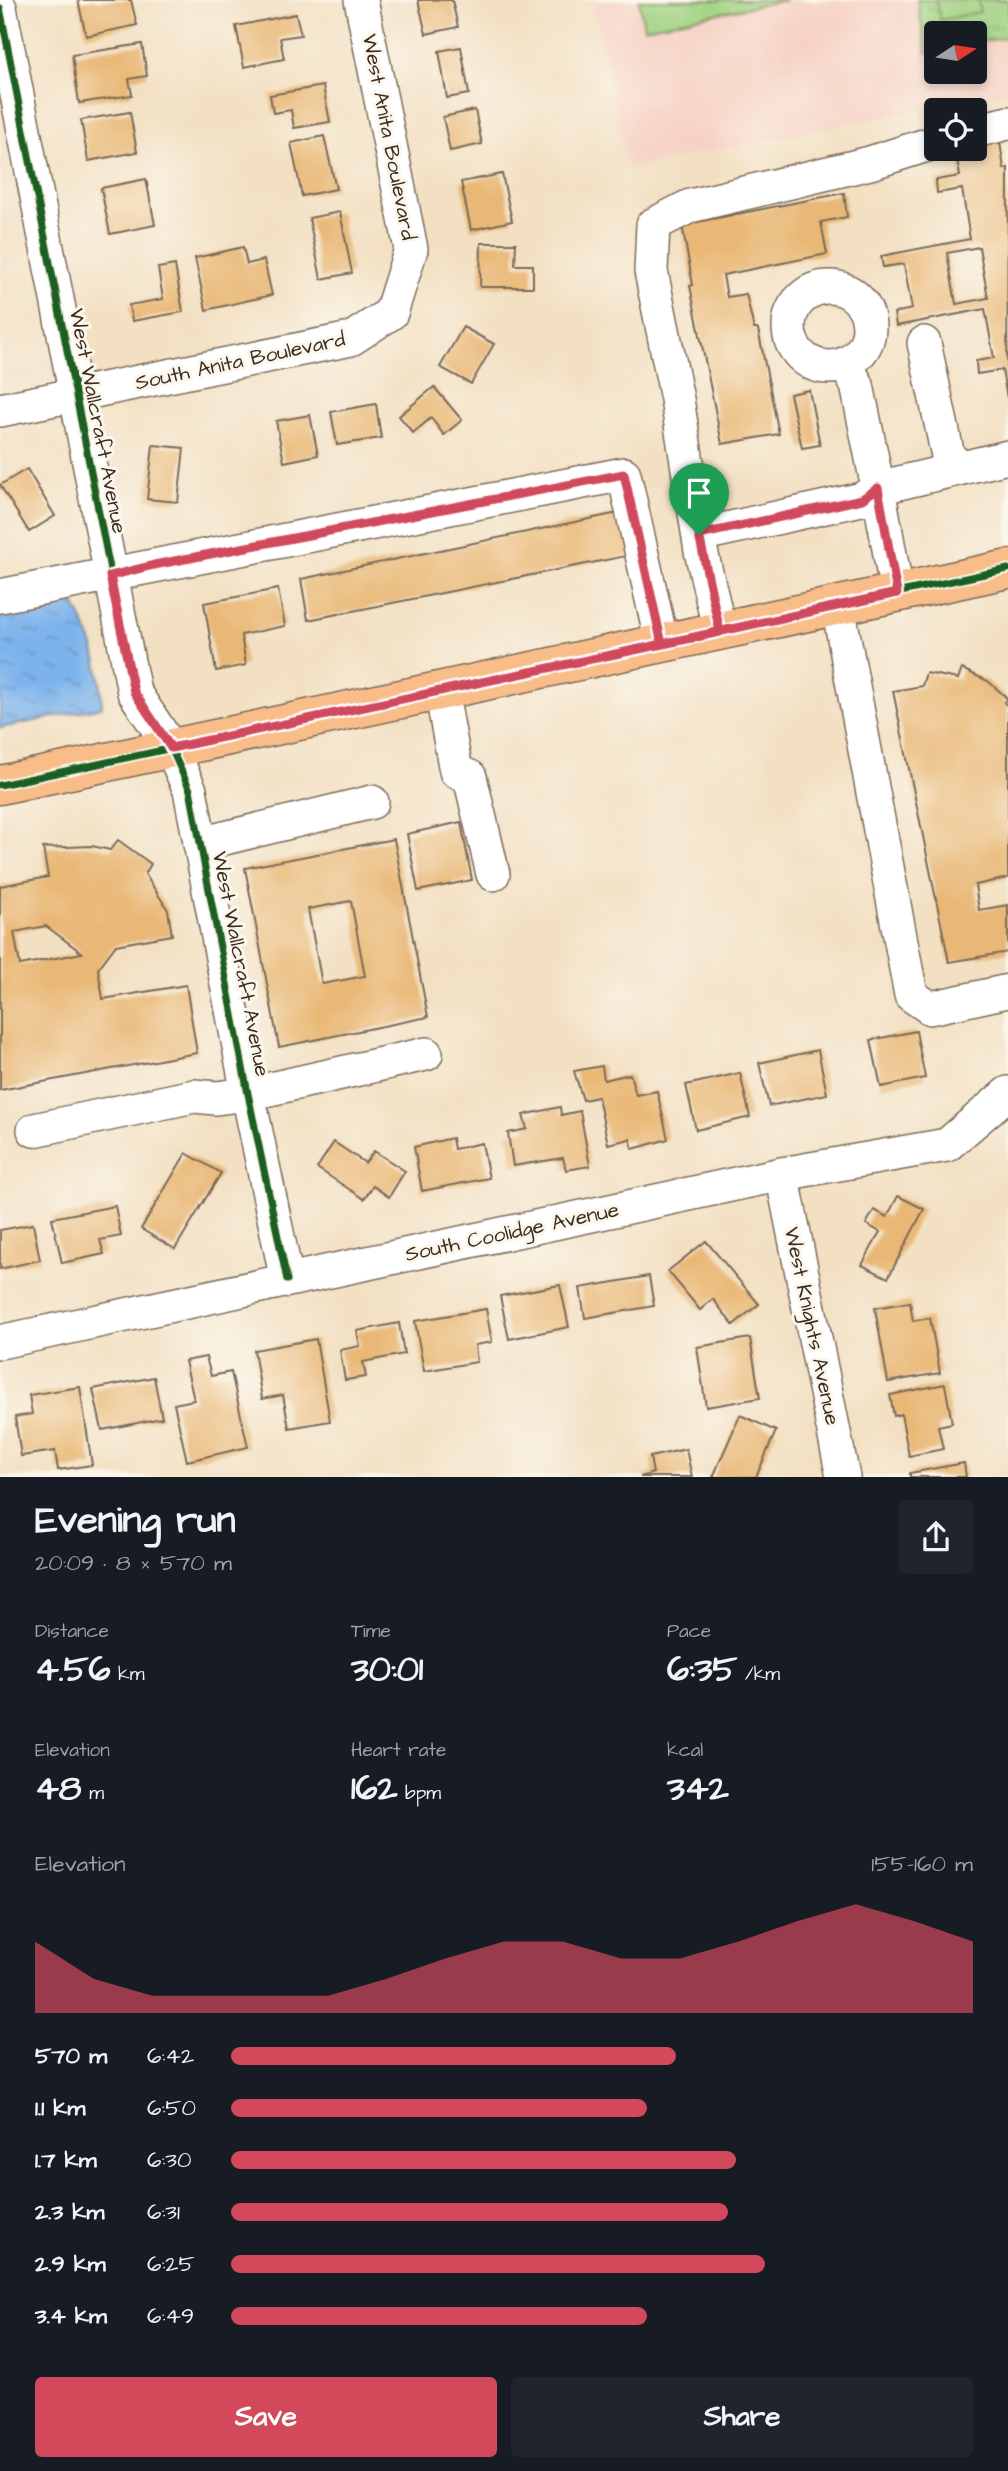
<!DOCTYPE html>
<html lang="en">
<head>
<meta charset="utf-8">
<style>
  :root { --surface:#171b24; --page:#20242c; --text:#f1f3f6; --muted:#9ea1a6; --accent:#d1495b }
  body { margin:0; font-family:"Architects Daughter",sans-serif; background:var(--page); color:var(--text); height:100vh; display:flex; flex-direction:column; font-size:26px; white-space:nowrap }
  * { box-sizing:border-box; margin:0 }
  p { font-size:23px; color:var(--muted) }
  .icon { flex:none; width:38px; height:38px; fill:none; stroke:currentColor; stroke-width:2; stroke-linecap:round; stroke-linejoin:round }
  .map { position:relative; height:1477px; overflow:hidden }
  .details { display:flex; flex-direction:column; background:var(--surface); flex:1 }
  .details>* { flex:none }
  .needle { width:46px; rotate:78deg }
  .controls { position:absolute; left:924px; top:21px; display:grid; gap:14px }
  .controls a { display:grid; place-items:center; width:63px; height:63px; border-radius:7px; background:var(--surface); box-shadow:0 4px 10px #0003; font-size:35px }
  .pin { position:absolute; display:grid; place-items:center; width:60px; height:60px; color:#fff; margin:-72px -30px; border-radius:50% 50% 50% 0; rotate:-45deg; box-shadow:0 0 7px #0007 }
  .pin .icon { rotate:45deg }
  .round { display:grid; place-items:center; flex:none; width:74px; height:74px; border-radius:7px; background:var(--page) }
  .head { display:flex; align-items:center; justify-content:space-between; height:119px; padding:0 35px }
  h1 { font-size:38px; font-weight:700; line-height:52px }
  .figures { display:grid; grid-template-columns:repeat(3,1fr); gap:10px; height:119px; padding:7px 35px }
  .figures div { display:grid; align-content:center }
  .figures b { font-size:35px; font-weight:700 }
  .figures small { font-size:19px; font-weight:400 }
  .figures p { font-size:19px }
  .chart { height:196px; padding:14px 35px }
  .chart p { display:flex; justify-content:space-between }
  .chart svg { width:100%; height:126px; margin-top:7px; fill:var(--accent); opacity:.7 }
  .action { display:flex; gap:14px; margin-top:auto; padding:14px 35px }
  .action a { flex:1; height:80px; border-radius:7px; background:var(--accent); color:#fff; font-size:28px; font-weight:700; line-height:80px; text-align:center }
  .action a+a { background:var(--page); color:var(--text) }
  ul { padding:0 35px; list-style:none; font-size:23px }
  li { display:grid; grid-template-columns:112px 84px 1fr; align-items:center; height:52px }
  li i { height:18px; border-radius:9px; background:var(--accent) }
  .map>svg:first-child { display:block }
  .built { fill:#f6d2c4; fill-rule:evenodd }
  .grass { fill:url(#grass-tufts); stroke:#6d7e4f; stroke-width:2 }
  .garden { fill:#9fd180; stroke:#6d7e4f; stroke-width:2 }
  .water { fill:url(#water-ripples); stroke:#5c6e85; stroke-width:2 }
  .building { fill:#e9b876; fill-rule:evenodd }
  .lines { fill:none; stroke-linecap:round; stroke-linejoin:round }
  .minor-casing { stroke:#7b6a58; stroke-width:36 }
  .major-casing { stroke:#7b6a58; stroke-width:41 }
  .minor { stroke:#fff; stroke-width:33 }
  .major { stroke:#f8bd89; stroke-width:38 }
  .cycleway-casing { stroke:#fbf7ec; stroke-width:11 }
  .cycleway { stroke:#1b5e20; stroke-width:7 }
  .route-casing { stroke:#fff; stroke-width:14 }
  .route { stroke:#d1495b; stroke-width:9 }
  .labels { text-anchor:middle; dominant-baseline:central; stroke-width:6; stroke-linejoin:round; paint-order:stroke }
  .street-label { font-size:21px; fill:#3b2a1e; stroke:#fbf7ec }
</style>
</head>
<body>
<div class="map">
<svg width="1008" height="1477" viewBox="0 0 1008 1477">
  <defs>
    <pattern id="grass-tufts" width="24" height="20" patternUnits="userSpaceOnUse" patternTransform="scale(1.75)"><rect width="24" height="20" fill="#9fd180"/><path d="M3 7l-1-3M5 7V3M7 7l1-3M15 17l-1-3M17 17v-4M19 17l1-3" fill="none" stroke="#83aa68"/></pattern>
    <pattern id="water-ripples" width="26" height="14" patternUnits="userSpaceOnUse" patternTransform="scale(1.75)"><rect width="26" height="14" fill="#7db3ec"/><path d="M2 4q2-2 4 0t4 0M15 11q2-2 4 0t4 0" fill="none" stroke="#6892bf"/></pattern>
  </defs>
  <rect width="100%" height="100%" fill="#fbf7ec"/>
  <filter id="ink" filterUnits="userSpaceOnUse"><feTurbulence type="fractalNoise" baseFrequency=".0143" numOctaves="2"/><feDisplacementMap in="SourceGraphic" scale="14" xChannelSelector="R" yChannelSelector="G"/><feConvolveMatrix kernelMatrix="1 2 1 2 8 2 1 2 1" color-interpolation-filters="sRGB"/></filter>
  <filter id="wash" filterUnits="userSpaceOnUse"><feTurbulence type="fractalNoise" baseFrequency=".00686" numOctaves="4" result="noise"/><feDisplacementMap in="SourceGraphic" scale="28" xChannelSelector="R" yChannelSelector="G"/><feGaussianBlur stdDeviation="1.57" result="paint"/><feColorMatrix in="noise" values="0 0 0 0 0 0 0 0 0 0 0 0 0 0 0 0 0 1.4 0 .05"/><feComposite in="paint" operator="in"/></filter>
  <g filter="url(#wash)">
    <rect width="100%" height="100%" fill="#f3e0c3"/>
    <path class="built" d="M592,0H1008V92L628,168ZM936,33H975V72H936Z"/>
    <polygon class="grass" points="917,0 1008,0 1008,37 975,43 975,33 936,33 936,51 927,53"/>
    <g class="garden">
      <polygon points="639,0 786,0 644,28"/>
      <polygon points="936,0 978,0 980,12 940,20"/>
    </g>
    <path class="water" d="M37,599L74,603C93,639 101,666 102,707L0,728V607Z"/>
    <g id="blocks">
      <g class="building">
        <polygon points="78,0 131,0 137,25 86,36"/>
        <polygon points="418,0 452,0 458,27 426,34"/>
        <polygon points="296,14 301,35 280,38 284,59 244,67 236,26"/>
        <polygon points="142,44 147,76 129,79 132,95 79,103 72,55"/>
        <polygon points="461,47 469,94 447,98 439,51"/>
        <polygon points="323,86 330,122 294,128 291,110 273,113 270,95"/>
        <polygon points="475,110 482,144 450,151 443,117"/>
        <polygon points="130,112 137,152 88,161 81,120"/>
        <polygon points="324,136 336,189 302,196 291,143"/>
        <path d="M1000,142L1004,169L1008,168L1007,398L1002,370L977,374L976,361L994,358L985,309L896,326L894,313L912,309L904,264L883,267L881,256L970,239L962,189L937,193L936,180L960,176L955,149H975V146ZM979,247L988,298L956,304L947,253Z"/>
        <polygon points="502,174 512,221 471,230 461,182"/>
        <polygon points="146,179 155,225 110,234 101,188"/>
        <polygon points="844,193 847,217 821,222 827,254 723,275 727,297 746,294 754,329 758,329 779,434 722,444 690,286 693,285 682,225"/>
        <polygon points="340,212 352,273 321,279 309,218"/>
        <polygon points="481,243 516,243 515,265 533,265 533,287 480,287"/>
        <polygon points="243,247 247,264 264,260 272,295 206,310 195,258"/>
        <polygon points="175,265 183,312 132,321 129,305 163,299 158,268"/>
        <polygon points="463,327 494,344 471,384 440,367"/>
        <polygon points="434,387 462,420 444,435 431,418 413,433 399,416"/>
        <polygon points="809,390 820,445 802,448 790,394"/>
        <polygon points="376,404 381,438 337,445 331,412"/>
        <polygon points="310,415 318,455 284,462 276,421"/>
        <polygon points="153,445 184,448 178,502 147,499"/>
        <polygon points="27,469 55,516 29,532 0,485"/>
        <polygon points="623,512 631,555 308,620 301,579"/>
        <polygon points="278,589 285,626 241,635 246,665 216,671 204,603"/>
        <polygon points="962,669 988,681 1007,698 1004,702 1008,707 1008,878 975,885 979,910 1008,905 1008,952 949,962 893,691 922,686 926,673 958,679"/>
        <polygon points="461,822 472,880 418,891 407,834"/>
        <path d="M394,839L428,1017L279,1047L245,868ZM351,901L365,976L322,984L308,909Z"/>
        <path d="M118,840L151,864L145,874L168,910L172,935L116,945L98,969L103,999L186,985L197,1053L0,1090V886L48,877L43,848L92,846L110,850ZM46,926L82,953L20,965L14,932Z"/>
        <polygon points="916,1031 925,1078 881,1087 871,1040"/>
        <polygon points="818,1050 827,1094 769,1106 759,1063"/>
        <polygon points="602,1066 604,1080 630,1074 636,1095 657,1091 668,1139 633,1149 630,1139 608,1144 598,1097 583,1100 574,1071"/>
        <polygon points="740,1073 750,1117 696,1130 686,1085"/>
        <polygon points="560,1107 561,1115 580,1111 590,1166 566,1170 563,1158 513,1166 508,1133 527,1129 523,1115"/>
        <polygon points="452,1138 454,1149 482,1143 489,1178 422,1191 414,1147"/>
        <polygon points="334,1142 365,1163 374,1151 405,1171 389,1197 373,1186 364,1199 317,1168"/>
        <polygon points="186,1153 221,1173 175,1249 141,1229"/>
        <polygon points="898,1196 924,1209 888,1278 862,1265 880,1232 866,1224 874,1210 887,1217"/>
        <polygon points="115,1206 121,1236 100,1240 104,1254 62,1263 52,1218"/>
        <polygon points="33,1224 40,1260 0,1269 0,1230"/>
        <polygon points="706,1241 759,1304 733,1325 713,1299 700,1310 668,1271"/>
        <polygon points="649,1276 654,1306 585,1318 580,1288"/>
        <polygon points="560,1285 569,1327 509,1339 500,1296"/>
        <polygon points="910,1302 913,1321 930,1318 940,1373 888,1382 875,1308"/>
        <polygon points="486,1309 492,1342 475,1345 477,1362 424,1371 415,1321"/>
        <polygon points="399,1323 404,1354 363,1362 366,1377 345,1380 340,1350 360,1346 357,1331"/>
        <polygon points="750,1338 760,1398 706,1407 697,1347"/>
        <polygon points="316,1339 330,1421 289,1428 283,1395 262,1399 254,1350"/>
        <polygon points="206,1357 211,1376 231,1372 248,1447 187,1461 174,1404 194,1400 185,1361"/>
        <polygon points="154,1377 162,1418 102,1430 93,1389"/>
        <polygon points="945,1384 952,1423 938,1426 943,1449 909,1456 901,1414 894,1416 890,1395"/>
        <polygon points="80,1387 92,1465 58,1470 55,1451 21,1456 15,1417 32,1414 29,1395"/>
        <polygon points="740,1415 776,1431 756,1477 713,1477"/>
        <polygon points="686,1449 692,1477 640,1477 653,1473 650,1457"/>
        <polygon points="964,1463 966,1477 910,1477 910,1473"/>
      </g>
    </g>
  </g>
  <g filter="url(#ink)">
    <use href="#blocks" fill-opacity="0" stroke="#7b6a58" stroke-width="2"/>
    <g class="lines">
      <defs>
        <g id="minor">
          <polyline points="0,8 134,692 171,748 190,790 248,1094 287,1280"/>
          <polyline points="975,131 1008,123"/>
          <circle cx="829" cy="327" r="40"/>
          <polyline points="924,343 948,456 961,468"/>
          <polyline points="845,364 857,385 878,488 1008,457"/>
          <polyline points="0,410 351,339 391,313 411,249 361,0"/>
          <polyline points="699,535 862,499 878,488 897,593"/>
          <polyline points="0,596 624,474 662,644"/>
          <polyline points="838,606 911,995 930,1008 1008,991"/>
          <polyline points="720,632 701,551 677,399 651,271 653,225 690,206 870,163 936,142"/>
          <polyline points="441,690 456,771 470,777 493,874"/>
          <polyline points="200,844 372,802"/>
          <polyline points="34,1130 194,1096 216,1098 248,1094 426,1054"/>
          <polyline points="782,1174 843,1477"/>
          <polyline points="0,1342 782,1174 947,1145 1008,1093"/>
        </g>
        <polyline id="major" points="0,785 1008,569"/>
      </defs>
      <use href="#minor" class="minor-casing"/>
      <use href="#major" class="major-casing"/>
      <use href="#minor" class="minor"/>
      <use href="#major" class="major"/>
      <defs>
        <g id="cycleway">
          <polyline points="0,8 134,692 171,748 190,790 248,1094 287,1280"/>
          <polyline points="0,785 1008,569"/>
        </g>
      </defs>
      <use href="#cycleway" class="cycleway-casing"/>
      <use href="#cycleway" class="cycleway"/>
    </g>
  </g>
  <g class="lines" filter="url(#ink)">
    <defs>
      <path id="route" d="M699,535L720,632C537,671 354,708 171,748L134,692L110,576L154,565L624,474L662,644C741,627 819,610 897,593L878,488L862,499L699,535"/>
    </defs>
    <use href="#route" class="route-casing"/>
    <use href="#route" class="route"/>
  </g>
  <g class="labels">
    <g class="street-label">
      <text transform="translate(389 137) rotate(79)">West Anita Boulevard</text>
      <text transform="translate(240 361) rotate(-12)">South Anita Boulevard</text>
      <text transform="translate(98 421) rotate(79)">West Wallcraft Avenue</text>
      <text transform="translate(241 964) rotate(79)">West Wallcraft Avenue</text>
      <text transform="translate(512 1232) rotate(-12)">South Coolidge Avenue</text>
      <text transform="translate(812 1326) rotate(78)">West Knights Avenue</text>
    </g>
  </g>
</svg>
<div class="controls">
<a><svg class="needle" viewBox="-14 -14 28 28"><path d="M0-13l5 13h-10z" fill="#e53935"/><path d="M0 13l5-13h-10z" fill="#9ea1a6"/></svg></a>
<a><svg class="icon" aria-label="locate" viewBox="0 0 24 24"><circle cx="12" cy="12" r="6"/><path d="M12 2v4M12 18v4M2 12h4M18 12h4"/></svg></a>
</div>
<div class="pin" style="left:699px;top:535px;background:#1e9e55"><svg class="icon" aria-label="arrive" viewBox="0 0 24 24"><path d="M6 21V4h12l-3 4 3 4H6"/></svg></div>
</div>
<section class="details">
<div class="head"><div><h1>Evening run</h1><p>20:09 · 8 × 570 m</p></div><a class="round"><svg class="icon" aria-label="share" viewBox="0 0 24 24"><path d="M12 15V3M7 8l5-5 5 5M5 13v7h14v-7"/></svg></a></div>
<div class="figures">
<div><p>Distance</p><b>4.56<small> km</small></b></div>
<div><p>Time</p><b>30:01</b></div>
<div><p>Pace</p><b>6:35<small> /km</small></b></div>
</div>
<div class="figures">
<div><p>Elevation</p><b>48<small> m</small></b></div>
<div><p>Heart rate</p><b>162<small> bpm</small></b></div>
<div><p>kcal</p><b>342</b></div>
</div>
<div class="chart"><p><span>Elevation</span>155–160 m</p>
<svg viewBox="0 0 160 44" preserveAspectRatio="none"><path d="M0 44V19L10 32L20 38L30 38L40 38L50 38L60 32L70 25L80 19L90 19L100 25L110 25L120 19L130 12L140 6L150 12L160 19V44z"/></svg>
</div>
<ul>
<li><b>570 m</b>6:42<i style="width:60%"></i></li>
<li><b>1.1 km</b>6:50<i style="width:56%"></i></li>
<li><b>1.7 km</b>6:30<i style="width:68%"></i></li>
<li><b>2.3 km</b>6:31<i style="width:67%"></i></li>
<li><b>2.9 km</b>6:25<i style="width:72%"></i></li>
<li><b>3.4 km</b>6:49<i style="width:56%"></i></li>
</ul>
<div class="action"><a>Save</a><a>Share</a></div>
</section>
</body>
</html>
